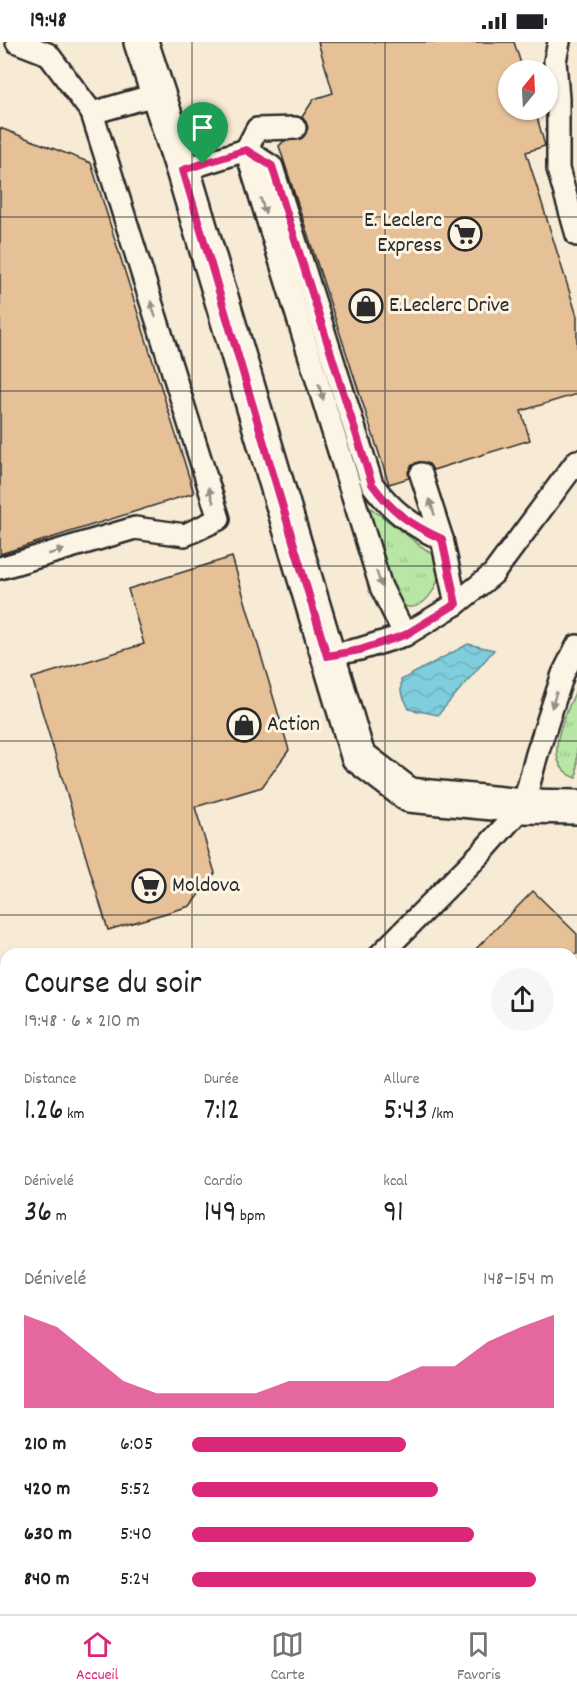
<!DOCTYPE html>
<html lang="fr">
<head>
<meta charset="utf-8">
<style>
  :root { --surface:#fff; --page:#f6f6f6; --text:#202124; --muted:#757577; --line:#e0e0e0; --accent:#db2777 }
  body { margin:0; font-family:Dekko,sans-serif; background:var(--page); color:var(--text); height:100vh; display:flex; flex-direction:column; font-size:22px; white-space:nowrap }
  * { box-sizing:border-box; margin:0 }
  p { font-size:20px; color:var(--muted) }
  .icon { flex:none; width:33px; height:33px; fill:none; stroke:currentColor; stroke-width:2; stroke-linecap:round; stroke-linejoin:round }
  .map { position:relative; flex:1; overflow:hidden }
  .panel { position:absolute; left:0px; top:906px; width:578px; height:666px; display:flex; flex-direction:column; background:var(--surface); border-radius:18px 18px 0 0; box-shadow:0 2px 4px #0004 }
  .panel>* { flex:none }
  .needle { width:39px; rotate:18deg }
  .tools { position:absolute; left:498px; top:18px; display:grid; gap:12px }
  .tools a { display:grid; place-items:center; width:60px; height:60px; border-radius:50%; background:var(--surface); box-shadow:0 2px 4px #0004; font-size:30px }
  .pin { position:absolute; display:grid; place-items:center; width:51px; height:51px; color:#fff; margin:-62px -26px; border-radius:50% 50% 50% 0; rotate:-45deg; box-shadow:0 0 6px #0007 }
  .pin .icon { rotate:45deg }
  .round { display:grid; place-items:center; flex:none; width:63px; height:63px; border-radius:32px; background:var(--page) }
  .overview { display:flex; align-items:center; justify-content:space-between; height:102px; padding:0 24px }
  h1 { font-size:33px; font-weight:600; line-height:45px }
  .stats { display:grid; grid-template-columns:repeat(3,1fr); gap:9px; height:102px; padding:6px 24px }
  .stats div { display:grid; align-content:center }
  .stats b { font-size:30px; font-weight:600 }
  .stats small { font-size:16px; font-weight:400 }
  .stats p { font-size:16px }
  .chart { height:168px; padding:12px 24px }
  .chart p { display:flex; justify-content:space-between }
  .chart svg { width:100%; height:108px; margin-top:6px; fill:var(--accent); opacity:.7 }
  ul { padding:0 24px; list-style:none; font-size:20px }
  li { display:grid; grid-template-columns:96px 72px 1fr; align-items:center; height:45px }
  li i { height:15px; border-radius:8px; background:var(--accent) }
  .status { display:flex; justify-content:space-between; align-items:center; height:42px; padding:0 30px; background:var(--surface); direction:ltr }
  .status svg { height:16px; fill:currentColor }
  .dock { display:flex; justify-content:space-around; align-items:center; height:84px; border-top:2px solid var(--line); background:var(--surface); font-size:16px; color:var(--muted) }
  .dock a { display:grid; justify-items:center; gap:3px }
  .dock .on { color:var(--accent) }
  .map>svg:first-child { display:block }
  .grass { fill:url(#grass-tufts); stroke:#728868; stroke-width:1.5 }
  .forest { fill:url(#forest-firs); stroke:#728868; stroke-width:1.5 }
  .water { fill:url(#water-waves); stroke:#5d8c96; stroke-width:1.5 }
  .building { fill:#e6c197; stroke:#2b2b2b; stroke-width:1.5 }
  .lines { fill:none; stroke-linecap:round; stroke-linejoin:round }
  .lane-casing { stroke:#2b2b2b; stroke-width:26 }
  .street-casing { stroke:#2b2b2b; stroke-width:38 }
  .primary-casing { stroke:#2b2b2b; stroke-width:38 }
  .highway-casing { stroke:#2b2b2b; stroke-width:38 }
  .lane { stroke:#fcf5e5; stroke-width:21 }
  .street { stroke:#fcf5e5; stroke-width:33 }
  .primary { stroke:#f8deab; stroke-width:33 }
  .highway { stroke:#f8deab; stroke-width:33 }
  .oneway { fill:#949088 }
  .route-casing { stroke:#fff; stroke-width:12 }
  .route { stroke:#db2777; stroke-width:8 }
  .grid { fill:none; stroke:#2b2b2b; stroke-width:1.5; stroke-opacity:0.55 }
  .labels { text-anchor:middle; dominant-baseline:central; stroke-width:6; stroke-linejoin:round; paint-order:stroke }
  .poi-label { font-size:22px; fill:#2b2b2b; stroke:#fcf5e5; text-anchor:start }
</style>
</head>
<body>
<div class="status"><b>19:48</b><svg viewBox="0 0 49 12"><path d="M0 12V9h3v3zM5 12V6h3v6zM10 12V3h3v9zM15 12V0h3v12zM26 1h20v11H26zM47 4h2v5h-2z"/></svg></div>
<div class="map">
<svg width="577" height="1572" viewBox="0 0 577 1572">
  <defs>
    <pattern id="grass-tufts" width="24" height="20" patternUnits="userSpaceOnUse" patternTransform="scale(1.5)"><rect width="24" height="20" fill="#b8e6a5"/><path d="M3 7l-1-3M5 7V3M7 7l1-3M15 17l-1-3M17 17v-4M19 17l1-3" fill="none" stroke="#9ec58e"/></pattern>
    <pattern id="forest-firs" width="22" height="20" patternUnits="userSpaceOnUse" patternTransform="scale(1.5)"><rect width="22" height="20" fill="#b8e6a5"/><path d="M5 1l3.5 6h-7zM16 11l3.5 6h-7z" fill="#9ec58e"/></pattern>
    <pattern id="water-waves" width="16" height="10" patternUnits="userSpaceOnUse" patternTransform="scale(1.5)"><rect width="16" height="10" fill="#7fcddd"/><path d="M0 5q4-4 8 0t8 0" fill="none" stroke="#6eb0be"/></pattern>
  </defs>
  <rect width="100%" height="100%" fill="#f8ebd5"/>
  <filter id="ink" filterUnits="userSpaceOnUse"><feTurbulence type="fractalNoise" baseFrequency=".0167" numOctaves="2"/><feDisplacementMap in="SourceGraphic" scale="12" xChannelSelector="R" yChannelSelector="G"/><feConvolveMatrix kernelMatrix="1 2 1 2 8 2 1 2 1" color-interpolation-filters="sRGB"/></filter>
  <g filter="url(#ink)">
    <g class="grass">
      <path d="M368,464L437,516C439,524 440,532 437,540C430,560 409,577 394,554Z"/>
      <path d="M577,646V736C537,723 567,670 577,646Z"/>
      <polygon points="572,1469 577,1474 577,1572 475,1572 536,1570 536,1566 572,1566"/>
    </g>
    <polygon class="forest" points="433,1566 536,1566 536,1569 433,1572"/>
    <polygon class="water" points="468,602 494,608 438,673 409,667 401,650 401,638"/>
    <g class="building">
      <polygon points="318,0 514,0 523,28 508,28 508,68 535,68 545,104 526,110 577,274 577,352 521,369 530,398 433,428 429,422 418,420 411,424 408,430 409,436 389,442 279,104 284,99 302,96 308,86 306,80 302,75 314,57 333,51"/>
      <polygon points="0,86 91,121 194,451 0,512"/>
      <polygon points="232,515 289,708 262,745 195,765 215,831 190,864 108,888 32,636 144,602 128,547"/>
      <polygon points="533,849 577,892 577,912 471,912"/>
    </g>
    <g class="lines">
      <defs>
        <g id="lane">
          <polyline points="17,0 48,12 92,71 158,52"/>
          <polyline points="559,0 555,19 558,57 558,127 577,193"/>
          <polyline points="295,86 257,87 246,108 381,545 405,593"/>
          <path d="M183,128L246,108L272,125L372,442C393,470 411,483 442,497L456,562"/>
          <polyline points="421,432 442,497"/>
          <polyline points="0,526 135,486 185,493 219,477 92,71"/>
          <polyline points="327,614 360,607 405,593 456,562 493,532 577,419"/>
          <polyline points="381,912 483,809 523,764 537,712 563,632 577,604"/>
        </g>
        <g id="street">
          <polyline points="141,0 183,128 358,714 409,753 523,764 577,765"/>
          <polyline points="0,1235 6,1236"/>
          <polyline points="572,1402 577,1402"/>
          <polyline points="572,1439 577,1443"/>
        </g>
        <g id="primary">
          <polyline points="572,1127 577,1123"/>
          <polyline points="572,1173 577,1174"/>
          <polyline points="572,1226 577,1226"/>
          <polyline points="572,1261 577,1263"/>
        </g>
        <g id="highway">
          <polyline points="0,1112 6,1112"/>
          <polyline points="0,1166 6,1167"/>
        </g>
      </defs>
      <use href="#lane" class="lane-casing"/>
      <use href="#street" class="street-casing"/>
      <use href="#primary" class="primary-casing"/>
      <use href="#highway" class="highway-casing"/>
      <use href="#lane" class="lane"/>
      <use href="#street" class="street"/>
      <use href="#primary" class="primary"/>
      <use href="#highway" class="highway"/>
    </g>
    <defs><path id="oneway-solid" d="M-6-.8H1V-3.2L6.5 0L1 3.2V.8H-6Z" transform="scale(1.5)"/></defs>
    <g class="oneway">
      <use href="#oneway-solid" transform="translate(263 164) rotate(73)"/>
      <use href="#oneway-solid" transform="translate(153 267) rotate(-107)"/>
      <use href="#oneway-solid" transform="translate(321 350) rotate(73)"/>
      <use href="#oneway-solid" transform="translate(211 453) rotate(-107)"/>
      <use href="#oneway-solid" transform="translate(432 465) rotate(-108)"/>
      <use href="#oneway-solid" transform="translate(56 510) rotate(-16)"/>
      <use href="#oneway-solid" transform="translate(379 537) rotate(72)"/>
      <use href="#oneway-solid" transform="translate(554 658) rotate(108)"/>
    </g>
  </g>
  <g class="lines" filter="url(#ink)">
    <defs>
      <path id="route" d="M246,108L272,124L372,442C392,470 411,483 442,497L456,562L405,593L360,608L327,614L183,128Z"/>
    </defs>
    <use href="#route" class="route-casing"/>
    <use href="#route" class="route"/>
  </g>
  <path class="grid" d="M192,0V912M385,0V912M0,175H577M0,349H577M0,524H577M0,699H577M0,873H577M0,1048H6M572,1048H577M0,1223H6M572,1223H577M0,1397H6M572,1397H577M192,1566V1572M385,1566V1572"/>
  <defs>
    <symbol id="supermarket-ring" viewBox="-11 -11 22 22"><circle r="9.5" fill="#fcf5e5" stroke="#2b2b2b" stroke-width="1.5"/><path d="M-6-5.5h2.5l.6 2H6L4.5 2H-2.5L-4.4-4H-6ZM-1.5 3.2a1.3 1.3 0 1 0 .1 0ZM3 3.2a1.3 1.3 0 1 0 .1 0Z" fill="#2b2b2b"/></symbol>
    <symbol id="shop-ring" viewBox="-11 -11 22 22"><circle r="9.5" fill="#fcf5e5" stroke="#2b2b2b" stroke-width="1.5"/><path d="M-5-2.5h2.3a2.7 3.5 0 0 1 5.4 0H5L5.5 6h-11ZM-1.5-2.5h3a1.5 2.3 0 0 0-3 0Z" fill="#2b2b2b"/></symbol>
  </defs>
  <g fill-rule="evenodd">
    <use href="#supermarket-ring" x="446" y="173" width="38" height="38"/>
    <use href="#shop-ring" x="347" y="245" width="38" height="38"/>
    <use href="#shop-ring" x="225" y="664" width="38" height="38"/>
    <use href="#supermarket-ring" x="130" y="825" width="38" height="38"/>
  </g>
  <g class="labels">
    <g class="poi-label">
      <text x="442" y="179" text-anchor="end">E. Leclerc<tspan x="442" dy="25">Express</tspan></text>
      <text x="389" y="264">E.Leclerc Drive</text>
      <text x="267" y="683">Action</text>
      <text x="172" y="844">Moldova</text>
    </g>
  </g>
</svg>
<div class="tools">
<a><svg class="needle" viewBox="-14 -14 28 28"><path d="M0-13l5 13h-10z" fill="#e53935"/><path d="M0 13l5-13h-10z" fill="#757577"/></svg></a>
</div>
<div class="pin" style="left:203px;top:122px;background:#1e9e55"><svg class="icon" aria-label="arrive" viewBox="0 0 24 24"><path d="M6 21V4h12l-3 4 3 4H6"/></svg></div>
<section class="panel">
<div class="overview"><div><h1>Course du soir</h1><p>19:48 · 6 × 210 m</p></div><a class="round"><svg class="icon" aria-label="share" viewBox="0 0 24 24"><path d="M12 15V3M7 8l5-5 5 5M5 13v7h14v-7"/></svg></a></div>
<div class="stats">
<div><p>Distance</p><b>1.26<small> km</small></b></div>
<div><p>Durée</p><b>7:12</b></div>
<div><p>Allure</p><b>5:43<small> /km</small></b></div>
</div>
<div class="stats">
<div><p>Dénivelé</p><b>36<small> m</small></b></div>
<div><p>Cardio</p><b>149<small> bpm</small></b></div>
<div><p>kcal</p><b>91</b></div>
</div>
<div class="chart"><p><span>Dénivelé</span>148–154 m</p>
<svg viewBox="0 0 160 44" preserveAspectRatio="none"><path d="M0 44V6L10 11L20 22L30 33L40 38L50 38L60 38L70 38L80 33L90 33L100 33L110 33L120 27L130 27L140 17L150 11L160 6V44z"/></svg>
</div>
<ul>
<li><b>210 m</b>6:05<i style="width:59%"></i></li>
<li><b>420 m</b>5:52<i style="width:68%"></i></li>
<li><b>630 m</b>5:40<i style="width:78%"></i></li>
<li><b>840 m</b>5:24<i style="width:95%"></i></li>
</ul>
</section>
</div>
<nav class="dock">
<a class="on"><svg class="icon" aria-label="home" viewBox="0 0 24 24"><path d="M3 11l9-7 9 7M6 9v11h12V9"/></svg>Accueil</a>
<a><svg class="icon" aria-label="map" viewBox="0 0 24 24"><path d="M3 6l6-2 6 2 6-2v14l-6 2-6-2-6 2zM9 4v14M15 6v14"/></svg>Carte</a>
<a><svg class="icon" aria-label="saved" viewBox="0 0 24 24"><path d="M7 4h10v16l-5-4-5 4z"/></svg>Favoris</a>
</nav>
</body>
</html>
